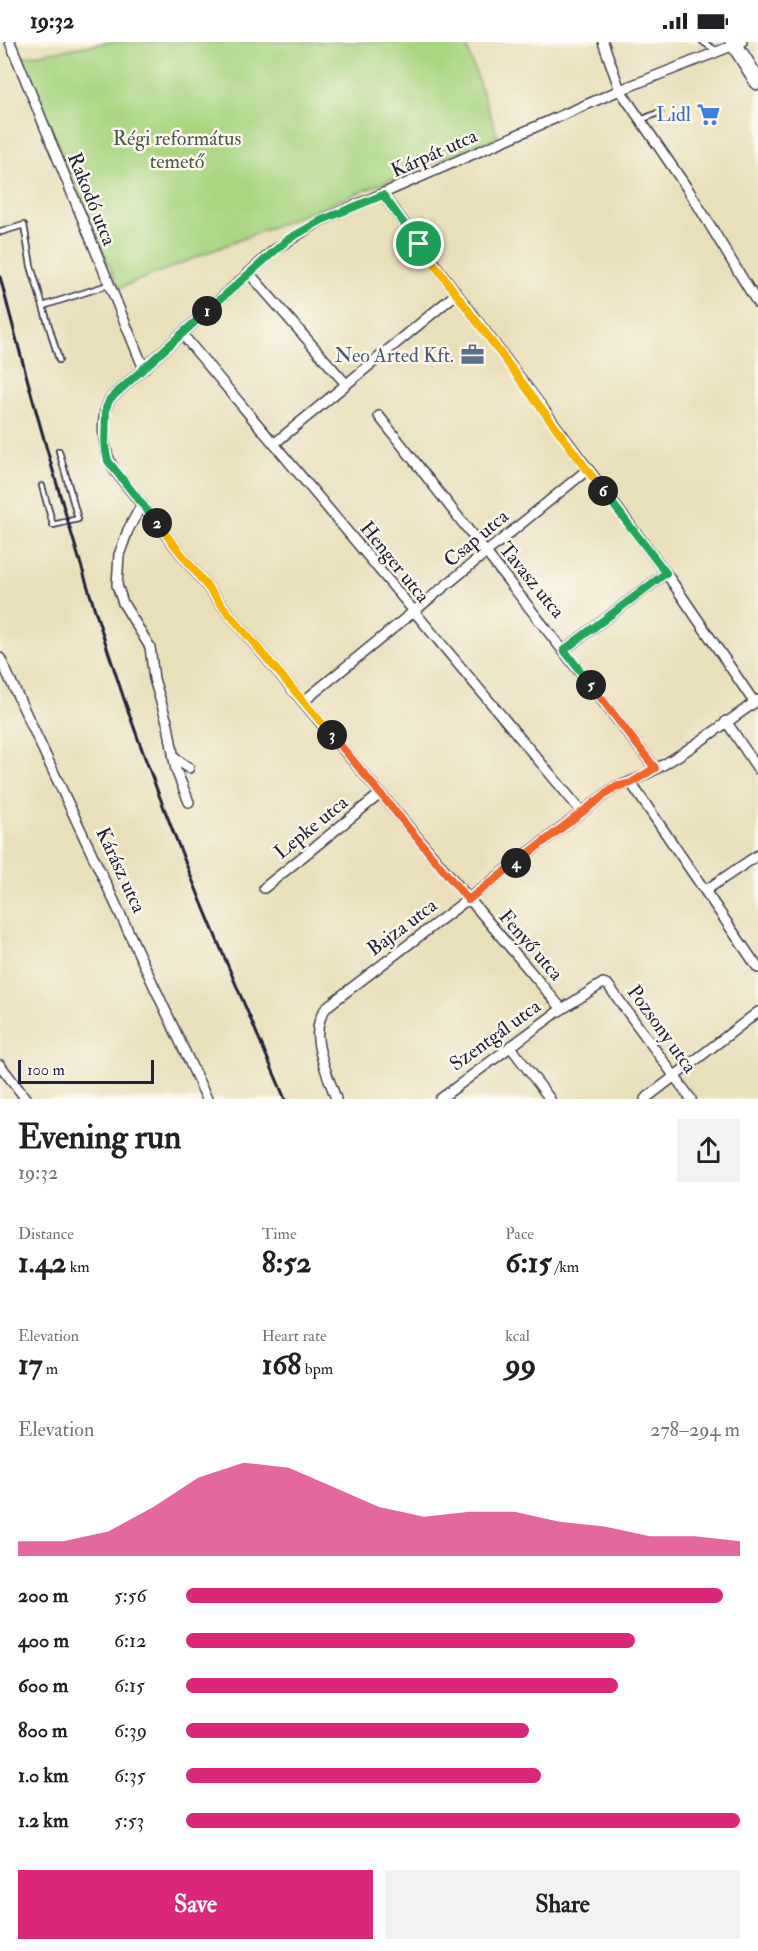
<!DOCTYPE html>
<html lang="en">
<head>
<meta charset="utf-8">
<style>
  :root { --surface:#fff; --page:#f2f2f2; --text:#202124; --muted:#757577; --accent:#db2777 }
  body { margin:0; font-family:"IM FELL Double Pica",serif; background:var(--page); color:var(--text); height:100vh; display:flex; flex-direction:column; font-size:22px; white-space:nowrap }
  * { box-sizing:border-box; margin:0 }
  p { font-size:20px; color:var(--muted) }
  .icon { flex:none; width:33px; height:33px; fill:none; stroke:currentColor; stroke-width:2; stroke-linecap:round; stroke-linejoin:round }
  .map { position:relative; height:1057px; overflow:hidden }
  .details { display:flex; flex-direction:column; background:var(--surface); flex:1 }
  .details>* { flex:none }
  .scale { position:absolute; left:18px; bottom:15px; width:136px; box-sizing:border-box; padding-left:6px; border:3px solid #22223b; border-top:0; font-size:16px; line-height:21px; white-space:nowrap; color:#22223b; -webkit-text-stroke:4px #fbf7ec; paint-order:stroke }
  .pin { position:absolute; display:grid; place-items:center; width:51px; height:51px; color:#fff; margin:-26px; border:3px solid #fff; border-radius:50%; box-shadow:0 2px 6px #0007 }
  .km { position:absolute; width:30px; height:30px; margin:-15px; border-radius:50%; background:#222; color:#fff; font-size:16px; line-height:30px; text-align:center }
  .round { display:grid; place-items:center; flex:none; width:63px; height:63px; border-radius:0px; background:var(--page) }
  .head { display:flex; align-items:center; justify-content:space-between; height:102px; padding:0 18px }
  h1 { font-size:33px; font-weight:700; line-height:45px }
  .stats { display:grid; grid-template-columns:repeat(3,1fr); gap:9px; height:102px; padding:6px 18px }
  .stats div { display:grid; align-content:center }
  .stats b { font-size:30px; font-weight:700 }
  .stats small { font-size:16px; font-weight:400 }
  .stats p { font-size:16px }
  .chart { height:168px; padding:12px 18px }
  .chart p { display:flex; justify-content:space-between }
  .chart svg { width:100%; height:108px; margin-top:6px; fill:var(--accent); opacity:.7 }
  .primary-button { display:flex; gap:12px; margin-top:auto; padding:12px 18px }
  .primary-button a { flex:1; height:69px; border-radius:0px; background:var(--accent); color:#fff; font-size:24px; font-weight:700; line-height:69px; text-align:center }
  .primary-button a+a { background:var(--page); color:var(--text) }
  ul { padding:0 18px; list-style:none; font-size:20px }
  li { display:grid; grid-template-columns:96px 72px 1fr; align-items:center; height:45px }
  li i { height:15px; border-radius:8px; background:var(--accent) }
  .status { display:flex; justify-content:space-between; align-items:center; height:42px; padding:0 30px; background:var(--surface); direction:ltr }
  .status svg { height:16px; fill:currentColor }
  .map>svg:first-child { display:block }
  .green { fill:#a9d581; stroke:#667c5e; stroke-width:1.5 }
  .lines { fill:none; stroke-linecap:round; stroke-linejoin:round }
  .lane-casing { stroke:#403e4e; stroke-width:8 }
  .street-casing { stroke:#403e4e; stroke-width:12 }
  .primary-casing { stroke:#403e4e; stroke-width:18 }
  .lane { stroke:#fff; stroke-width:4.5 }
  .street { stroke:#fff; stroke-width:9 }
  .primary { stroke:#fff; stroke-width:15 }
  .rail { stroke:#22223b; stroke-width:3 }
  .split-1-casing { stroke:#fff; stroke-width:12 }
  .split-2-casing { stroke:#fff; stroke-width:12 }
  .split-3-casing { stroke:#fff; stroke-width:12 }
  .split-4-casing { stroke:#fff; stroke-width:12 }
  .split-5-casing { stroke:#fff; stroke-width:12 }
  .split-6-casing { stroke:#fff; stroke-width:12 }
  .split-7-casing { stroke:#fff; stroke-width:12 }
  .split-1 { stroke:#22a559; stroke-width:8 }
  .split-2 { stroke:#22a559; stroke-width:8 }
  .split-3 { stroke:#f5b400; stroke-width:8 }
  .split-4 { stroke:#f0652b; stroke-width:8 }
  .split-5 { stroke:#f0652b; stroke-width:8 }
  .split-6 { stroke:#22a559; stroke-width:8 }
  .split-7 { stroke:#f5b400; stroke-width:8 }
  .labels { text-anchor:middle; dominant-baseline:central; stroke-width:5; stroke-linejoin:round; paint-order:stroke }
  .shop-label { font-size:20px; fill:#366cbe; stroke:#fbf7ec; text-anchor:end }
  .park-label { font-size:20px; fill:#4a5850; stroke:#fbf7ec }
  .street-label { font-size:20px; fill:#22223b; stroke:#fbf7ec }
  .service-label { font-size:20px; fill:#4e5e75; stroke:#fbf7ec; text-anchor:end }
</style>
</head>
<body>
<div class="status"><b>19:32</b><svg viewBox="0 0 49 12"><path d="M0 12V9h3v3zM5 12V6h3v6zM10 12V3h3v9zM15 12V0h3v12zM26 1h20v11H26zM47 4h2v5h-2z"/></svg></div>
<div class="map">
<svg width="758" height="1057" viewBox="0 0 758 1057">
  <rect width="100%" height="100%" fill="#fbf7ec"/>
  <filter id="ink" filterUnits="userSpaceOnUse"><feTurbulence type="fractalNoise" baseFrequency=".0167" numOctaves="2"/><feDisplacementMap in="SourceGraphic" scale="12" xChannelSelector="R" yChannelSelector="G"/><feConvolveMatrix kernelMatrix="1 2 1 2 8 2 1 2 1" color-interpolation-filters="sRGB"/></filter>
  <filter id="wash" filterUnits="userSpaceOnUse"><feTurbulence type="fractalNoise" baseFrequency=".008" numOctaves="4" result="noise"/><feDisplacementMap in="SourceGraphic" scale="24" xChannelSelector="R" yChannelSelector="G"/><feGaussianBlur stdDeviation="1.35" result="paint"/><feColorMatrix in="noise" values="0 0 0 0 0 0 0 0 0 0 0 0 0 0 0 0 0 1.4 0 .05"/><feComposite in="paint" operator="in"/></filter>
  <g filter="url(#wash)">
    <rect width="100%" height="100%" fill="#e9dfbb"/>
    <polygon class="green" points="110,0 465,0 498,95 119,246 21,15"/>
  </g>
  <g filter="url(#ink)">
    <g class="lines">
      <defs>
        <g id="lane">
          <polyline points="703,0 717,9"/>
          <polyline points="641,78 660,70"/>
          <polyline points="1,190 24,183 31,224 59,318"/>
          <polyline points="43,264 108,243"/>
          <polyline points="42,444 53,483 78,477 59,409"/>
        </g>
        <g id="street">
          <polyline points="10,0 144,327"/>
          <polyline points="603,0 620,48 691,152 758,262"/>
          <polyline points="383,153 666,531 754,660"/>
          <polyline points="249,231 346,342"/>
          <polyline points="182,292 582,770"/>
          <polyline points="379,374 655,726"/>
          <polyline points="275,401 456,252"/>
          <polyline points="142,462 128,488 119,513 117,543 123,561 150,605 154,637 168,683 176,728 189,760"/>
          <polyline points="564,608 666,531"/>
          <polyline points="0,616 207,1057"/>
          <polyline points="304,659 587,428"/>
          <polyline points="726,679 758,727"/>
          <polyline points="173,715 189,726"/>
          <polyline points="631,741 758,926"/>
          <polyline points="264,846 380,752"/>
          <polyline points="706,848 758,813"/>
          <path d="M562,967L229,572L115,429C103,411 99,377 110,357L274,208L322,178L620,48L742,0"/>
          <polyline points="510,1004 550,1057"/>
          <polyline points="0,1023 26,1057"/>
          <path d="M336,1057C327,1029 304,987 329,963L615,745C655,735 723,683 758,658"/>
          <polyline points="440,1057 556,971 603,941 608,943 691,1057"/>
          <polyline points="645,1057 758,970"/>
        </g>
        <polyline id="primary" points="733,0 758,40"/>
      </defs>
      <use href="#lane" class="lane-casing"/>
      <use href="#street" class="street-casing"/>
      <use href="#primary" class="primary-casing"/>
      <use href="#lane" class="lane"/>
      <use href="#street" class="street"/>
      <use href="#primary" class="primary"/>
      <path class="rail" d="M0,235C37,377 77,518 124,657C171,793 228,925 285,1057"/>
    </g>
  </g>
  <g class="lines" filter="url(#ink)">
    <defs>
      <polyline id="split-1" points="207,269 287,198 322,178 383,153 419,202"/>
      <polyline id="split-2" points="157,481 108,419 105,405 106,366 110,357 207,269"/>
      <polyline id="split-3" points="157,481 229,572 332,693"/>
      <polyline id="split-4" points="332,693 468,858 516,821"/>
      <polyline id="split-5" points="516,821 615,745 631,741 655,726 591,643"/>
      <polyline id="split-6" points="591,643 564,608 666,531 603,449"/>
      <polyline id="split-7" points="419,202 603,449"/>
    </defs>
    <use href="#split-1" class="split-1-casing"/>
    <use href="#split-2" class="split-2-casing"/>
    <use href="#split-3" class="split-3-casing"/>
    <use href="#split-4" class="split-4-casing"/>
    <use href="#split-5" class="split-5-casing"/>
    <use href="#split-6" class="split-6-casing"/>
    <use href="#split-7" class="split-7-casing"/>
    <use href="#split-1" class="split-1"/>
    <use href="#split-2" class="split-2"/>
    <use href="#split-3" class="split-3"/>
    <use href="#split-4" class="split-4"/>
    <use href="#split-5" class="split-5"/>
    <use href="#split-6" class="split-6"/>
    <use href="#split-7" class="split-7"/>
  </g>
  <defs>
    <symbol id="supermarket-bare" viewBox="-9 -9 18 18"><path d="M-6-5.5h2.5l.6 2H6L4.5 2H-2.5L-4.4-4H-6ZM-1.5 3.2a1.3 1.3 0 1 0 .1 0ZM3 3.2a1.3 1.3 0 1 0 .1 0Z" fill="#3f7fe0" stroke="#fbf7ec" stroke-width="2.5" paint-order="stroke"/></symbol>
    <symbol id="office-bare" viewBox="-9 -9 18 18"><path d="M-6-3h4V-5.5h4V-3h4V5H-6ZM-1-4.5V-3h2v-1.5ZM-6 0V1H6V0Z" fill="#5c6f8a" stroke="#fbf7ec" stroke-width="2.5" paint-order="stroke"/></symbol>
  </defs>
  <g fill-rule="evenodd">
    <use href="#supermarket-bare" x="692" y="56" width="33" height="33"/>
    <use href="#office-bare" x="456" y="296" width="33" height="33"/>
  </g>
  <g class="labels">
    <g class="shop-label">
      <text x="691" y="72">Lidl</text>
    </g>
    <g class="park-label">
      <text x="177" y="96">Régi református<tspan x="177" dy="23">temető</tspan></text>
    </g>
    <g class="street-label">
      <text transform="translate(434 111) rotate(-24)">Kárpát utca</text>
      <text transform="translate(92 157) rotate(68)">Rakodó utca</text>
      <text transform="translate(476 496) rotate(-40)">Csap utca</text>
      <text transform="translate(395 520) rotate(51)">Henger utca</text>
      <text transform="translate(532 538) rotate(51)">Tavasz utca</text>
      <text transform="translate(311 785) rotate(-39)">Lepke utca</text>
      <text transform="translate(121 828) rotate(65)">Kárász utca</text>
      <text transform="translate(402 885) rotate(-37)">Bajza utca</text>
      <text transform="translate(531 903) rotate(49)">Fenyő utca</text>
      <text transform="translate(662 987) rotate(54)">Pozsony utca</text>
      <text transform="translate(495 993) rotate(-36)">Szentgál utca</text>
    </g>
    <g class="service-label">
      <text x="454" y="313">Neo Arted Kft.</text>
    </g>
  </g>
</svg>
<div class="scale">100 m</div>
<div class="pin" style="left:419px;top:202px;background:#1e9e55"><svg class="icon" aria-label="arrive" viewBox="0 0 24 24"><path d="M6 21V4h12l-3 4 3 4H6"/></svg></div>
<b class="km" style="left:207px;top:269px">1</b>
<b class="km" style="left:157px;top:481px">2</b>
<b class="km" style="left:332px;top:693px">3</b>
<b class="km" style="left:516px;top:821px">4</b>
<b class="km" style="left:591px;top:643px">5</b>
<b class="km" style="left:603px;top:449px">6</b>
</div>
<section class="details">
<div class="head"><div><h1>Evening run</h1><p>19:32</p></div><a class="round"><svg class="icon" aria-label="share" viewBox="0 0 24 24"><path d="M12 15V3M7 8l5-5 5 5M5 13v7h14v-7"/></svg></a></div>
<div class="stats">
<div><p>Distance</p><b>1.42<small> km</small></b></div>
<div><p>Time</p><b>8:52</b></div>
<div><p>Pace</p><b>6:15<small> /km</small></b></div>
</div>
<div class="stats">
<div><p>Elevation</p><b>17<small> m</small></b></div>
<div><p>Heart rate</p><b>168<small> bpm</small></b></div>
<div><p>kcal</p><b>99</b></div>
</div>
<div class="chart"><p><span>Elevation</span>278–294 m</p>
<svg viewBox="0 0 160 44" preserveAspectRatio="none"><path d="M0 44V38L10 38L20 34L30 24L40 12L50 6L60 8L70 16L80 24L90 28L100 26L110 26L120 30L130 32L140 36L150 36L160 38V44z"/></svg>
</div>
<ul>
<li><b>200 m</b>5:56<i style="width:97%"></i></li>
<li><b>400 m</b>6:12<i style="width:81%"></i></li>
<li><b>600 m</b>6:15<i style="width:78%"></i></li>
<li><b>800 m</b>6:39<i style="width:62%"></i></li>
<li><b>1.0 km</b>6:35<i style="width:64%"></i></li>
<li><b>1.2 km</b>5:53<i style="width:100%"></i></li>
</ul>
<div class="primary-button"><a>Save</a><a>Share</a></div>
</section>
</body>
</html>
